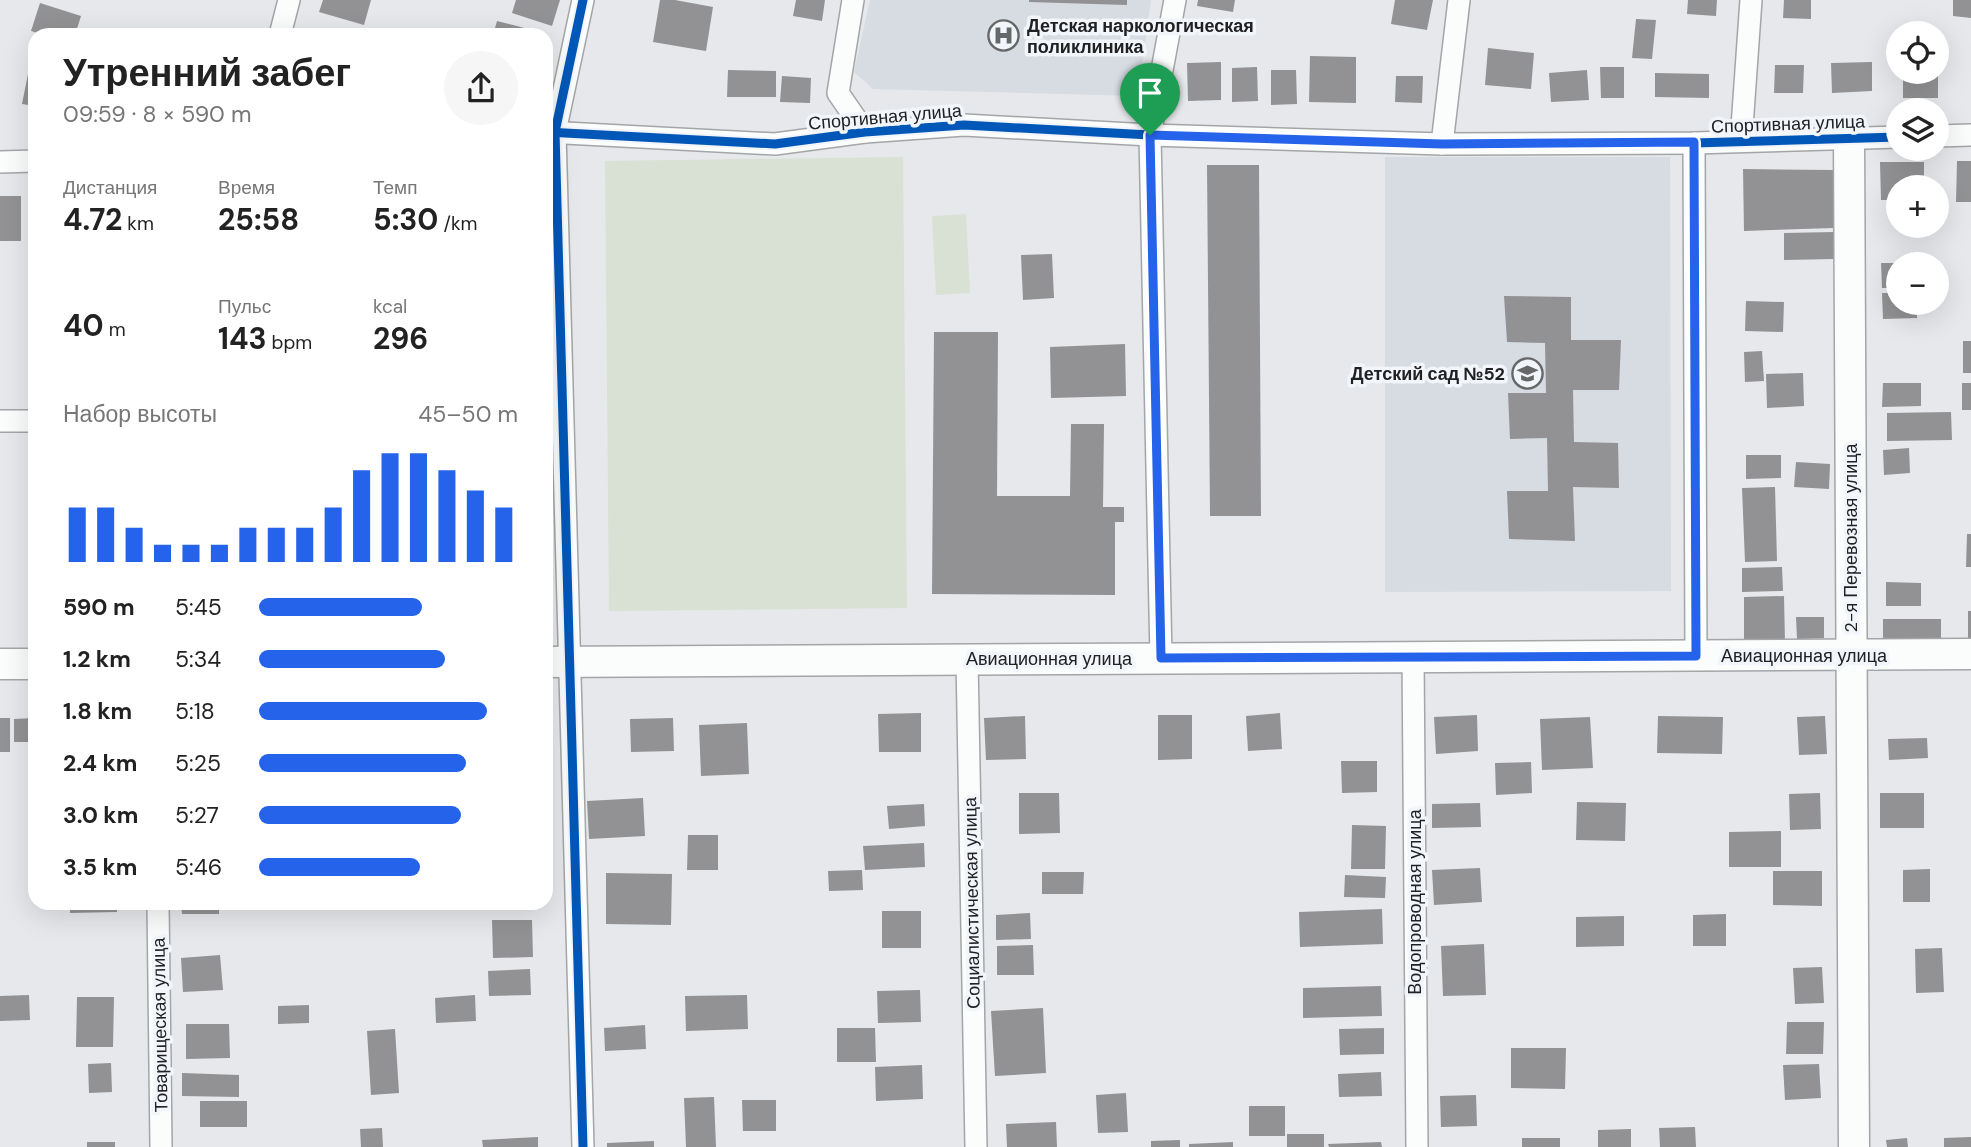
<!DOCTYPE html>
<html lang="ru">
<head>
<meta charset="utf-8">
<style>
  :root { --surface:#fff; --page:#f6f6f6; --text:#222; --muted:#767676; --accent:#2563eb }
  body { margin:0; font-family:"DM Sans",sans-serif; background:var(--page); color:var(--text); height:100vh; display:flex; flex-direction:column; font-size:26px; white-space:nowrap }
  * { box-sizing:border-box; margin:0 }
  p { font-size:23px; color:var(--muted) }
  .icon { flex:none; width:38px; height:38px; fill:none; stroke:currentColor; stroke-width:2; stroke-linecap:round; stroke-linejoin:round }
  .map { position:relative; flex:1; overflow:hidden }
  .panel { position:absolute; left:28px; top:28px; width:525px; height:882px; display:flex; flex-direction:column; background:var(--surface); border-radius:21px; box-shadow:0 7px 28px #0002 }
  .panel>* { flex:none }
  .fabs { position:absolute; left:1886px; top:21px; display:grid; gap:14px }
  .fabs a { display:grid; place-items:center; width:63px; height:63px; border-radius:50%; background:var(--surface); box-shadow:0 7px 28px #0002; font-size:35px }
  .pin { position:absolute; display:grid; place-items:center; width:60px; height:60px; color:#fff; margin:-72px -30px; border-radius:50% 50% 50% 0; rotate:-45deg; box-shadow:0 0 7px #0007 }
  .pin .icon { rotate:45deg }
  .round { display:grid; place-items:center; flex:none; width:74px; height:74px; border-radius:37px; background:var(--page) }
  .headline { display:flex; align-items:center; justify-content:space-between; height:119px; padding:0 35px }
  h1 { font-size:38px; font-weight:700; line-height:52px }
  .metrics { display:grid; grid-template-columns:repeat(3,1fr); gap:10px; height:119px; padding:7px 35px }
  .metrics div { display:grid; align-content:center }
  .metrics b { font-size:30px; font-weight:700 }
  .metrics small { font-size:19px; font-weight:400 }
  .metrics p { font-size:19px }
  .chart { height:196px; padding:14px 35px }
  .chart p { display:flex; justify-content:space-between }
  .chart svg { width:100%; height:126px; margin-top:7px; stroke:var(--accent); stroke-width:6 }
  ul { padding:0 35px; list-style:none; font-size:23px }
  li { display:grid; grid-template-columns:112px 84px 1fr; align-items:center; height:52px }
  li i { height:18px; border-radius:9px; background:var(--accent) }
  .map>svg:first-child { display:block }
  .built { fill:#d7dbe2 }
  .green { fill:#d8e1d4 }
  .building { fill:#929294 }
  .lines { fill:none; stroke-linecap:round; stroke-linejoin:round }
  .street-casing { stroke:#a3a5a7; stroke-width:24 }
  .secondary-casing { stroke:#a3a5a7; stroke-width:33 }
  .street { stroke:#fbfcfc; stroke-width:21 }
  .secondary { stroke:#fbfcfc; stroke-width:30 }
  .cycleway-casing { stroke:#f2f5f9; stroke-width:13 }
  .cycleway { stroke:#0057b8; stroke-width:9 }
  .route-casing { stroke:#fff; stroke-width:14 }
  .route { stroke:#2563eb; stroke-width:9 }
  .labels { text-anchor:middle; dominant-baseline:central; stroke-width:7; stroke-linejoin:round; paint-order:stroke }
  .poi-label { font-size:18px; font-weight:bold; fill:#212123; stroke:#f2f5f9; text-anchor:start }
  .street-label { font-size:18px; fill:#212123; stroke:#f2f5f9 }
</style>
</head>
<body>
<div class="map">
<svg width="1971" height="1147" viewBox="0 0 1971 1147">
  <rect width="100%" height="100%" fill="#e6e8eb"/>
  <g class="built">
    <polygon points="870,0 1151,0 1138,96 873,89 854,72"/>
    <polygon points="1385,157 1670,157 1671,591 1385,592"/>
  </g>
  <g class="green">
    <polygon points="903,157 907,608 609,611 605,161"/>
    <polygon points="966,214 970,293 936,295 932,216"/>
  </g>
  <g class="building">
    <polygon points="323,0 371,0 364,25 319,12"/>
    <polygon points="516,0 560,0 552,26 512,13"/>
    <polygon points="660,0 675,0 713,7 706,51 653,42"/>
    <polygon points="796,0 825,0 822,21 793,16"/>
    <polygon points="1029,0 1127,0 1127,5 1029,2"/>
    <polygon points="1198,0 1235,0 1233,12 1197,6"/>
    <polygon points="1395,0 1433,0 1427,30 1391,24"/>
    <polygon points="1688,0 1717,0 1716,16 1687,14"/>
    <polygon points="1784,0 1811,0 1811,19 1783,18"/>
    <polygon points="1953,0 1971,0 1971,18 1953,16"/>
    <polygon points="40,3 81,16 75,35 45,35 31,31"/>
    <polygon points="1636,19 1656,20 1652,59 1632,58"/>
    <polygon points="497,21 536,31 535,35 493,35"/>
    <polygon points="1488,48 1534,53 1531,89 1485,85"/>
    <polygon points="1310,56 1356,57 1356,103 1309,102"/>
    <polygon points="1221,62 1221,100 1188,101 1187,63"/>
    <polygon points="1872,62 1872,91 1832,93 1831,63"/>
    <polygon points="1775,65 1804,65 1803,93 1774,93"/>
    <polygon points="1257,67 1258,101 1232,102 1232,68"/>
    <polygon points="1600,67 1624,67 1624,98 1601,98"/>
    <polygon points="29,69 35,70 35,106 22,104"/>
    <polygon points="728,70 776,71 776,97 727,97"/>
    <polygon points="1271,70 1296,70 1297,104 1271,105"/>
    <polygon points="1587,70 1589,100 1551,102 1549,73"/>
    <rect x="1903" y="72" width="35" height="26"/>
    <polygon points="1655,73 1709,74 1709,98 1655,97"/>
    <polygon points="782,76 811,78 810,103 780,102"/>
    <polygon points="1396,76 1423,76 1422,103 1395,102"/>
    <polygon points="1957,161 1971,161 1971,202 1956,202"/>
    <polygon points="1880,162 1924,162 1924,187 1899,187 1899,200 1881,200"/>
    <polygon points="1207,165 1259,165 1261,516 1210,516"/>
    <polygon points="1743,169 1834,170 1834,228 1744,231"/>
    <rect x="0" y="196" width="21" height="45"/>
    <polygon points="1834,232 1834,259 1784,260 1784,233"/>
    <polygon points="1052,254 1054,298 1023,300 1021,255"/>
    <polygon points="1881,263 1899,263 1899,288 1882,288"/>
    <polygon points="1882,293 1899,293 1899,303 1917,303 1917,318 1883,319"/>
    <polygon points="1504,296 1571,297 1571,340 1621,340 1619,390 1573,390 1574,442 1618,443 1619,488 1573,487 1575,541 1509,539 1507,491 1548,491 1547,438 1510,439 1508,393 1546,393 1545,343 1507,342"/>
    <polygon points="1746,301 1784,302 1783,332 1745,331"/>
    <polygon points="934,332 998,332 997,496 1070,496 1071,424 1104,424 1103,507 1124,507 1124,522 1115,522 1115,595 932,594"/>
    <rect x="1963" y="341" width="8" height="32"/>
    <polygon points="1125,344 1126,396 1051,398 1050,347"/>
    <polygon points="1762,351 1764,381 1745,382 1744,352"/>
    <polygon points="1803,373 1804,406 1767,408 1766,374"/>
    <polygon points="1883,383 1921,383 1921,406 1882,407"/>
    <rect x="1962" y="383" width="9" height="27"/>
    <polygon points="1951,412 1952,440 1887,441 1887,413"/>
    <polygon points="1909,448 1910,473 1884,475 1883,450"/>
    <polygon points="1746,455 1781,455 1781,478 1746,479"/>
    <polygon points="1796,462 1830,464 1829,489 1794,487"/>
    <polygon points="1775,487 1777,561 1745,562 1742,488"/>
    <polygon points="1967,534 1971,534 1971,567 1966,567"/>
    <polygon points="1782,567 1783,591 1742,592 1742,568"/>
    <polygon points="1886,582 1921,583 1921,606 1886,606"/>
    <polygon points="1784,596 1785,643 1744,643 1744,597"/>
    <rect x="1968" y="611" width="3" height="28"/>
    <polygon points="1796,617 1824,617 1824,638 1797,639"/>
    <polygon points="1883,619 1941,619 1941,639 1883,640"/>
    <polygon points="921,713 921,752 879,752 878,714"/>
    <polygon points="1280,713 1282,749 1248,751 1246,716"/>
    <polygon points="1158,715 1192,715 1192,759 1158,760"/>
    <polygon points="1477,715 1478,751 1436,754 1434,717"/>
    <polygon points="1025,716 1026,759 986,760 984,718"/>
    <polygon points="1658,716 1723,717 1722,754 1657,753"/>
    <polygon points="1825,716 1827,754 1799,755 1797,717"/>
    <polygon points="1590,717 1593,768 1542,770 1540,719"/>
    <rect x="0" y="718" width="10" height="34"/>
    <polygon points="35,718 35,742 14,742 14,719"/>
    <polygon points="673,718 674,751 631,752 630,719"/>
    <polygon points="747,723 749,774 701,776 699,725"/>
    <polygon points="1927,738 1928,758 1889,760 1888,739"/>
    <polygon points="1341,761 1377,761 1377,792 1342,793"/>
    <polygon points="1531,762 1532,793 1496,795 1495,763"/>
    <rect x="28" y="776" width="7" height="20"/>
    <polygon points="1019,793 1059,793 1060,833 1019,834"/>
    <polygon points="1820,793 1821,829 1790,830 1789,794"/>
    <rect x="1880" y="793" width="44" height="35"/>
    <polygon points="643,798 645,836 589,839 587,801"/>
    <polygon points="1577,802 1626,803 1625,841 1576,840"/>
    <polygon points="1480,803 1481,827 1432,828 1432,804"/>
    <polygon points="924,804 925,826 889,829 887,806"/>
    <polygon points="1352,825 1386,826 1385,869 1351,869"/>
    <polygon points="1781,831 1781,867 1729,867 1729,832"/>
    <polygon points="688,835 718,835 718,870 687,870"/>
    <polygon points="924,843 925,867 865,870 863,846"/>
    <polygon points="1480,868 1482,902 1434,905 1432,870"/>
    <polygon points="1930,869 1930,902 1903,902 1903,870"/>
    <polygon points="862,870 863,890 829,891 828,871"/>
    <polygon points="1773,871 1822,871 1822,906 1773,905"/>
    <polygon points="1042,872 1084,872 1083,894 1042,894"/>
    <polygon points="606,873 672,874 671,925 606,924"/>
    <polygon points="1345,875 1386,877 1385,898 1344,897"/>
    <polygon points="70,903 117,903 117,912 70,913"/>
    <polygon points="181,903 219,903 219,914 182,914"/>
    <polygon points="502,903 534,903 534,907 502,908"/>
    <polygon points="1382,909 1383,944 1300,947 1299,912"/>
    <rect x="882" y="911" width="39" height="37"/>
    <polygon points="1030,913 1031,939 996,940 996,915"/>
    <polygon points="1726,914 1726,946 1693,946 1693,915"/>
    <polygon points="1624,916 1624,946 1576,947 1576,917"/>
    <polygon points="492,920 532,920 533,957 493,958"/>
    <polygon points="1484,944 1486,995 1443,996 1441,946"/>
    <polygon points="1033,945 1034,975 997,975 997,946"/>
    <polygon points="1942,948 1944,992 1916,993 1915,949"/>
    <polygon points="220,955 223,990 183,992 181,958"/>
    <polygon points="1822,967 1824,1003 1795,1004 1793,968"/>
    <polygon points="530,969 531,995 489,996 488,971"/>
    <polygon points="1381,986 1382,1016 1303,1018 1303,988"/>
    <polygon points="920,990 921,1022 878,1023 877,991"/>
    <polygon points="29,995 30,1020 0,1021 0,996"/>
    <polygon points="475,995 476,1021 436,1023 435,998"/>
    <polygon points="747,995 748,1029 686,1031 685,996"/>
    <polygon points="77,997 114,997 113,1047 76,1047"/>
    <polygon points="309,1005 309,1023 278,1024 278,1006"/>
    <polygon points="1043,1008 1046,1073 995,1076 991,1011"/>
    <polygon points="1787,1022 1824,1022 1823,1054 1786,1054"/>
    <polygon points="186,1024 229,1024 230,1058 186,1059"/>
    <polygon points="645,1025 646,1049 605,1051 604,1028"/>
    <polygon points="837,1028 875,1028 876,1062 837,1062"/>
    <polygon points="1384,1028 1384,1054 1340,1055 1339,1029"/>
    <polygon points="395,1029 399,1093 371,1095 367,1031"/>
    <polygon points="1511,1048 1566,1048 1565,1089 1511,1088"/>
    <polygon points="111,1063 112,1092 89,1093 88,1064"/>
    <polygon points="1819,1064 1821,1098 1785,1100 1783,1065"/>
    <polygon points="922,1065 923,1099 876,1101 875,1067"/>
    <polygon points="1381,1072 1382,1096 1339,1097 1338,1074"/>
    <polygon points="182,1073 239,1075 239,1097 182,1096"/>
    <polygon points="1126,1093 1128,1132 1098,1133 1096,1095"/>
    <polygon points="1476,1095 1477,1126 1441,1127 1440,1096"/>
    <polygon points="714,1097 716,1147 686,1147 684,1098"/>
    <polygon points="742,1100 776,1100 776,1131 743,1131"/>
    <rect x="200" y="1101" width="47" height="26"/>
    <rect x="1249" y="1106" width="36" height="30"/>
    <polygon points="1056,1122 1057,1147 1007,1147 1006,1124"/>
    <polygon points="1695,1127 1696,1147 1660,1147 1659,1128"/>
    <polygon points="382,1128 383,1147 361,1147 360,1129"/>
    <polygon points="1631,1129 1631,1147 1598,1147 1598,1130"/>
    <rect x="1287" y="1134" width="37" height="13"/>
    <polygon points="538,1137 538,1147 483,1147 482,1140"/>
    <polygon points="1971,1137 1971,1147 1944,1147 1944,1138"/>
    <rect x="1522" y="1138" width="38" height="9"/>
    <polygon points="1907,1138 1908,1147 1887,1147 1886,1140"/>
    <polygon points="1180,1140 1180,1147 1151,1147 1151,1141"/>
    <polygon points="654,1141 654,1147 607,1147 607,1143"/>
    <rect x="87" y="1142" width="28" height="5"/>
    <polygon points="1233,1142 1233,1147 1189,1147 1189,1144"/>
    <polygon points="1381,1142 1382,1147 1329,1147 1328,1144"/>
  </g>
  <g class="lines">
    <defs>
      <g id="street">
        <polyline points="853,0 838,93 865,132"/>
        <polyline points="280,35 289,0"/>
        <polyline points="546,132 775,144 865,132 964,125 1150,135 1442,144 1694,143 1899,137"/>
        <polyline points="1937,136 1971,135"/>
        <polyline points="1741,141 1751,0"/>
        <polyline points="1694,143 1696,656"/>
        <polyline points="1442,144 1459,0"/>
        <polyline points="0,162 35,161"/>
        <polyline points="0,421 35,421"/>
        <polyline points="1413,656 1417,1147"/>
        <polyline points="1161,658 1150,135 1175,0"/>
        <polyline points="967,659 976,1147"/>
        <polyline points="158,903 161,1147"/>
        <polyline points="583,1147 555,132 583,0"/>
      </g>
      <g id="secondary">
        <polyline points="1849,138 1854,1147"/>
        <polyline points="546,662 1971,654"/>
        <polyline points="0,664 35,664"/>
      </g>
    </defs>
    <use href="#street" class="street-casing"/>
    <use href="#secondary" class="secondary-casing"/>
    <use href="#street" class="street"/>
    <use href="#secondary" class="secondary"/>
    <defs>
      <g id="cycleway">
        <polyline points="546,132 775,144 865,132 964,125 1150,135 1442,144 1694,143 1899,137"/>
        <polyline points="583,1147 555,132 583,0"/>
      </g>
    </defs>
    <use href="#cycleway" class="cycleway-casing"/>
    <use href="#cycleway" class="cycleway"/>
  </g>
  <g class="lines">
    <defs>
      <polygon id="route" points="1150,135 1442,144 1694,142 1696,656 1161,658"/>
    </defs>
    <use href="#route" class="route-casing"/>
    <use href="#route" class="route"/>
  </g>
  <defs>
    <symbol id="hospital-ring" viewBox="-11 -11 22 22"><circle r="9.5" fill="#f2f5f9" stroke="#666769" stroke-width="1.5"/><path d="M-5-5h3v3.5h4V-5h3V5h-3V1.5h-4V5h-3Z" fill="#666769"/></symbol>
    <symbol id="school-ring" viewBox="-11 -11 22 22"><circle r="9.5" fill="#f2f5f9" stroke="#666769" stroke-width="1.5"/><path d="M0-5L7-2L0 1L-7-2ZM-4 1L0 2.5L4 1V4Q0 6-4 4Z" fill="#666769"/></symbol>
  </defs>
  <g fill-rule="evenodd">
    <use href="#hospital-ring" x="986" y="18" width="35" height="35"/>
    <use href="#school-ring" x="1510" y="356" width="35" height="35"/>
  </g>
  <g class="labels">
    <g class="poi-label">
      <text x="1027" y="26">Детская наркологическая<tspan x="1027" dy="21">поликлиника</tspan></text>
      <text x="1505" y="374" text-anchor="end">Детский сад №52</text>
    </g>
    <g class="street-label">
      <text transform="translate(885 117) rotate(-5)">Спортивная улица</text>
      <text transform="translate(1788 124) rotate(-2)">Спортивная улица</text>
      <text transform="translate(1851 538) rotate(-90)">2-я Перевозная улица</text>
      <text x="1804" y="656">Авиационная улица</text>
      <text x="1049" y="659">Авиационная улица</text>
      <text transform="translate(1415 902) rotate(-90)">Водопроводная улица</text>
      <text transform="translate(972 903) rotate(-91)">Социалистическая улица</text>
      <text transform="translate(160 1025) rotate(-91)">Товарищеская улица</text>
    </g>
  </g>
</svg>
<div class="fabs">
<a><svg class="icon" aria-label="locate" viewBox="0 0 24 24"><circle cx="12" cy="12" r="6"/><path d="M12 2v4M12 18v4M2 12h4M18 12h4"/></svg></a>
<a><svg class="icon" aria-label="layers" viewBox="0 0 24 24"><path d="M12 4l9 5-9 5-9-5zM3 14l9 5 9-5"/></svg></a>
<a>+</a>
<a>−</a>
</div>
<div class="pin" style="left:1150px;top:135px;background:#1e9e55"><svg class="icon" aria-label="arrive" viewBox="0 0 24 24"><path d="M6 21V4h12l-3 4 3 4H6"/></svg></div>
<section class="panel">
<div class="headline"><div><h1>Утренний забег</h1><p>09:59 · 8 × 590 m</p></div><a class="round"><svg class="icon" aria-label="share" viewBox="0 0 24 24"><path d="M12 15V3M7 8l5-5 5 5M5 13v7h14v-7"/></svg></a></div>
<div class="metrics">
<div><p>Дистанция</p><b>4.72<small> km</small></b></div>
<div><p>Время</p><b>25:58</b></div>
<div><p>Темп</p><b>5:30<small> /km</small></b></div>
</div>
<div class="metrics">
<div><b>40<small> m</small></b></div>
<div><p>Пульс</p><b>143<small> bpm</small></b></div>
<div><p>kcal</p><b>296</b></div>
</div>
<div class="chart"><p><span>Набор высоты</span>45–50 m</p>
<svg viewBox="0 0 160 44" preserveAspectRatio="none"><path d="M5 44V25M15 44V25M25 44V32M35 44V38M45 44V38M55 44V38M65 44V32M75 44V32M85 44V32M95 44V25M105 44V12M115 44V6M125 44V6M135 44V12M145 44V19M155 44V25"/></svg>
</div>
<ul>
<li><b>590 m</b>5:45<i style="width:63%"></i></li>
<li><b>1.2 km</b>5:34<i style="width:72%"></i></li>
<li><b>1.8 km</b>5:18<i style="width:88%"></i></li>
<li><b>2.4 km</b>5:25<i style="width:80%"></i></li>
<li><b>3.0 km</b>5:27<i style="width:78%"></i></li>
<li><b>3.5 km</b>5:46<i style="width:62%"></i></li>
</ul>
</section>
</div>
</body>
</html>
